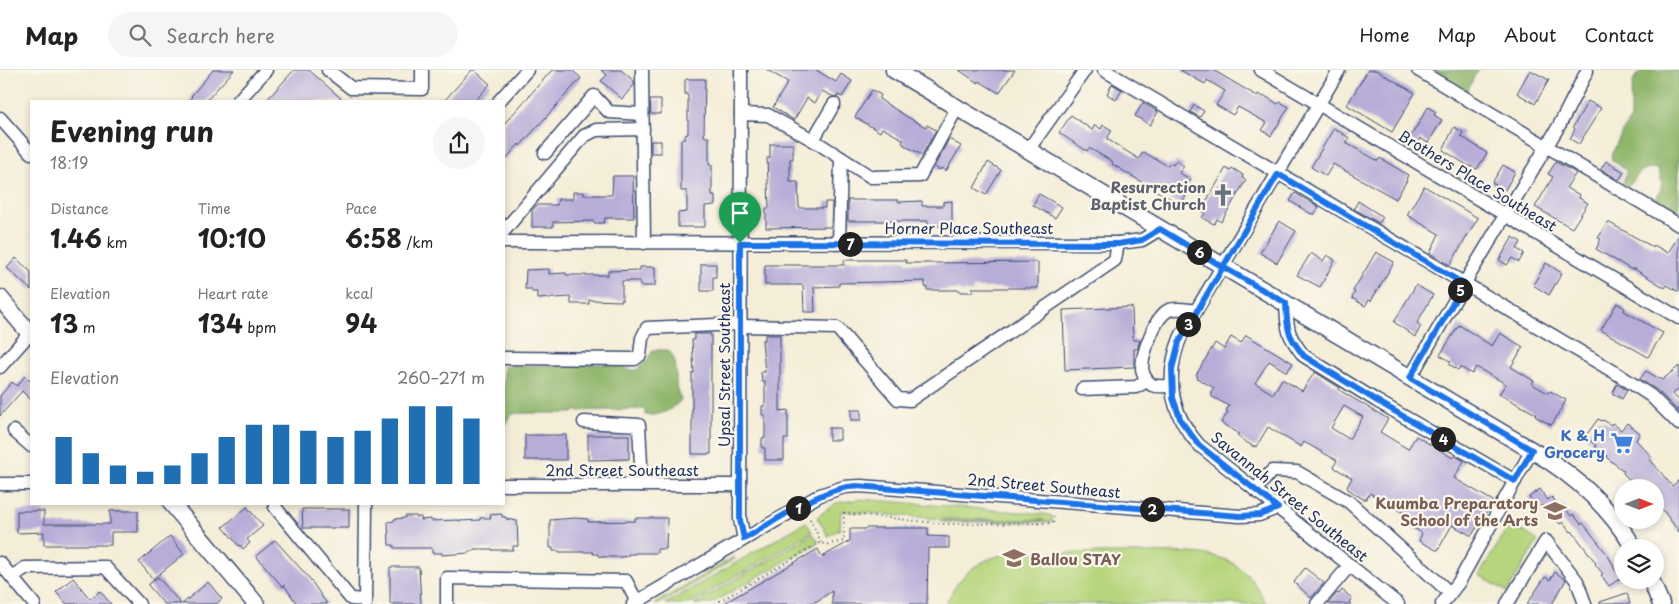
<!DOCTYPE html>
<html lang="en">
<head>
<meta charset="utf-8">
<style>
  :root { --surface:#fff; --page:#f6f6f6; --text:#222; --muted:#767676; --line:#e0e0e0; --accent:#1f6fb2 }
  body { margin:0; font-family:"Playpen Sans",sans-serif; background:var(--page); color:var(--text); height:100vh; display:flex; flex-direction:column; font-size:19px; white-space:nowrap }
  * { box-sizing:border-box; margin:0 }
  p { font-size:16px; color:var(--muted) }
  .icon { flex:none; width:28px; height:28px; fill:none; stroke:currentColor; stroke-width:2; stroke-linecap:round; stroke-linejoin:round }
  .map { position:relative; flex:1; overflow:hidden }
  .sheet { position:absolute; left:30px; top:30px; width:475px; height:405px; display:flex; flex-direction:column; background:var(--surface); border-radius:0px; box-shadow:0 2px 8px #0003 }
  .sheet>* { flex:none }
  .needle { width:32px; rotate:90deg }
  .tools { position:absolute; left:1614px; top:409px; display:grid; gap:10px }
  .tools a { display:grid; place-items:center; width:50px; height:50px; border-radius:50%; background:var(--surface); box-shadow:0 2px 8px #0003; font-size:25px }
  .pin { position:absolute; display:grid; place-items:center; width:42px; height:42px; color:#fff; margin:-51px -21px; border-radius:50% 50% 50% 0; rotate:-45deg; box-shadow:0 0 5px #0007 }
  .pin .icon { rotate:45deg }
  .km { position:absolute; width:25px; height:25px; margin:-12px; border-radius:50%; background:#222; color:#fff; font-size:14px; line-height:25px; text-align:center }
  .round { display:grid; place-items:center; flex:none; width:52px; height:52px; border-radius:26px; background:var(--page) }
  .head { display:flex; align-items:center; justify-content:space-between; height:85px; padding:0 20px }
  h1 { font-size:28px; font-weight:700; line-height:38px }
  .figures { display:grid; grid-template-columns:repeat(3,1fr); gap:8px; height:85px; padding:5px 20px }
  .figures div { display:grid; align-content:center }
  .figures b { font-size:25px; font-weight:700 }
  .figures small { font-size:14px; font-weight:400 }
  .figures p { font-size:14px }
  .chart { height:140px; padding:10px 20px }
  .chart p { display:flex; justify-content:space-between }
  .chart svg { width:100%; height:90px; margin-top:5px; stroke:var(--accent); stroke-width:6 }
  header { display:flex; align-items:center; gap:30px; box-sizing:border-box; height:70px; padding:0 25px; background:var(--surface); border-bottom:1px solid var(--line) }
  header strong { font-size:24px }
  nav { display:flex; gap:28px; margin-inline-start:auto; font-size:18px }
  .search { width:350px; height:45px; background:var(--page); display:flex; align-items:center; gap:12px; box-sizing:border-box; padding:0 18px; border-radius:28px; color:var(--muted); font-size:19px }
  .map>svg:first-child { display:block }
  .green { fill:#b6d57c; stroke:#68826d }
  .forest { fill:#90b66c; stroke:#567265 }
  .building { fill:#b8add8; fill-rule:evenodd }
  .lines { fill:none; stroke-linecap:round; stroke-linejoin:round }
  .minor-casing { stroke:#3c4c70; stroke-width:15 }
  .major-casing { stroke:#3c4c70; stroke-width:19 }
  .path { stroke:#3c4c70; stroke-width:2; stroke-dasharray:1 4; stroke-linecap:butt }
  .minor { stroke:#fff; stroke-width:12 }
  .major { stroke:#fff; stroke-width:16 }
  .route-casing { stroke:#fff; stroke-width:10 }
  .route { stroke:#1a73e8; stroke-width:6 }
  .labels { text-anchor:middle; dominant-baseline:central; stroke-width:4.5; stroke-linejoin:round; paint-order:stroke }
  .street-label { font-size:15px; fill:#1b2f5e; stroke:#fbf7ec }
  .worship-label { font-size:15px; font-weight:bold; fill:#5b616d; stroke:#fbf7ec; text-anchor:end }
  .shop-label { font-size:15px; font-weight:bold; fill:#366cbe; stroke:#fbf7ec; text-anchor:end }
  .education-label { font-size:15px; font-weight:bold; fill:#785e54; stroke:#fbf7ec; text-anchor:end }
</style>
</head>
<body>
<header>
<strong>Map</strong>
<div class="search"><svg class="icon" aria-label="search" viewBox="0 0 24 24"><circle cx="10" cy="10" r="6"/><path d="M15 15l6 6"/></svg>Search here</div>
<nav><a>Home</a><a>Map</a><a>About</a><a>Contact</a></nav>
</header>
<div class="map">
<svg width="1679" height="534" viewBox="0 0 1679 534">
  <rect width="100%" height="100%" fill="#fbf7ec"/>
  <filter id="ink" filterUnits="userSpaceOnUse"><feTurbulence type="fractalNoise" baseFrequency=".02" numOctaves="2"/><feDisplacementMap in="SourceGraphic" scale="10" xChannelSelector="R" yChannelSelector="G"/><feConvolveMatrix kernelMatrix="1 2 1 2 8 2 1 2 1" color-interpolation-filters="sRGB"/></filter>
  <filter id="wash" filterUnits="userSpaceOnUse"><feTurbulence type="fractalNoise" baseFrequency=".0096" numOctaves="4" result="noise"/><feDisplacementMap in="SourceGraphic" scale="20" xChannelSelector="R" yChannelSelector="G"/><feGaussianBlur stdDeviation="1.12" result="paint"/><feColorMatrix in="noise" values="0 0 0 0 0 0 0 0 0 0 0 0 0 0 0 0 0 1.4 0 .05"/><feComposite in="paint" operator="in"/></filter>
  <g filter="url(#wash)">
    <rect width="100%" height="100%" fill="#f4edd7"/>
    <g class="green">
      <polygon points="861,429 1044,444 1052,446 1052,452 940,452 940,451 1044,450 941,449 841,441 840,459 828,466 817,447 836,433"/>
      <polygon points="806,452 812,462 689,534 665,534"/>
      <polygon points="1511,453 1538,471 1507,522 1479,505"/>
      <polygon points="813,464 819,472 710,534 694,534"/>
      <path d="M1012,483C1056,483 1099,483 1142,483C1167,483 1203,480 1226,490C1245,498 1258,516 1266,534H946C959,503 980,488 1012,483Z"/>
      <polygon points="734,487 735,489 659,534 654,534"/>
    </g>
    <g class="forest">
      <path d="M1429,0H1479C1473,6 1472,14 1467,21L1464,22Z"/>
      <path d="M1641,0H1679V144L1652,131C1664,121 1663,112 1658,99C1641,95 1639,105 1629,115L1625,116L1623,112L1626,104V100L1612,90L1611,86L1622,62L1631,48V26L1633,12Z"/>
      <path d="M653,280H668C681,294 673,307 678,323C679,325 680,327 681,330C671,341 659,346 645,345V339L573,341V343H517L510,345L507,353L504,354V296L608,294L620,295L631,300H636L648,289Z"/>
    </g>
    <g id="blocks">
      <g class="building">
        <polygon points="213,0 234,0 206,31 188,31 192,27 191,26"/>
        <polygon points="294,0 309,0 344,31 266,31"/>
        <polygon points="472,0 474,0 490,14 475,31 444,31"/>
        <polygon points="552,0 572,0 581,8 520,76 519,74 504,91 504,54"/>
        <polygon points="601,0 621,0 634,11 634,15 622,29 601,11 607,5"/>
        <polygon points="767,0 816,0 836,12 841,4 852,11 842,27 838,25 837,27 832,26 822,21 815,33 807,28 794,50 773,37 788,12"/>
        <polygon points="959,0 1015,0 999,23 979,11 978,13"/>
        <polygon points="1180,0 1213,0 1257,26 1258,24 1264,27 1265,26 1278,34 1280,32 1289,37 1271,66 1262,60 1267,53 1238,37 1233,45 1216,35 1225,21 1207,10 1205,14"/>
        <polygon points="1368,0 1376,0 1415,23 1392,62 1347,35"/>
        <polygon points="1530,0 1549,10 1535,34 1517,23"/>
        <polygon points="687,9 705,9 704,64 705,67 709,67 709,95 712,95 712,125 715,125 715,135 705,136 705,157 678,157 678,143 687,142 687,121 681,121 681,69 685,69 685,65 688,64 688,25 685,24 685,10"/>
        <polygon points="1112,14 1122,20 1116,30 1107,24"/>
        <polygon points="872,20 881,25 879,29 909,48 926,57 927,55 936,60 922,85 904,75 902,72 904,70 884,59 882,58 880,62 855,47"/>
        <polygon points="650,30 661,30 661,44 651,44"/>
        <polygon points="1588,31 1601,38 1579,74 1570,69 1575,59 1573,57"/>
        <polygon points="1143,33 1158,42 1150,55 1135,46"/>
        <polygon points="1194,35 1204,41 1200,47 1190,42"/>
        <polygon points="1428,37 1436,42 1434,45 1442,50 1428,73 1420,68 1416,76 1408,71"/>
        <polygon points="1071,45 1092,60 1095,55 1101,59 1103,55 1112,60 1107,69 1139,89 1143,82 1168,96 1170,93 1173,95 1176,91 1184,96 1179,103 1191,109 1188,115 1191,117 1183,131 1181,134 1165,126 1112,94 1113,92 1089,78 1087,81 1059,63"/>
        <polygon points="1454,57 1463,62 1461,66 1487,83 1477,99 1467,95 1443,80"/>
        <polygon points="1334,58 1349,68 1346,73 1378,91 1380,88 1408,105 1406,109 1407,110 1396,129 1333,94 1326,106 1311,97"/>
        <polygon points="949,69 961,76 946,101 941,98 940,100 934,97"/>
        <rect x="651" y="71" width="10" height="12"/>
        <polygon points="770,74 793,74 793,89 790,89 790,112 798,112 799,138 825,138 825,132 832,132 831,157 766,158 766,138 769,138 767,88 770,88"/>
        <polygon points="1606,91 1624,102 1619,110 1601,99"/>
        <polygon points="988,92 1001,100 986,125 974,118"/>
        <polygon points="1556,92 1576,103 1566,118 1580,125 1579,128 1588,133 1572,158 1535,137 1553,107 1548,104"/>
        <polygon points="1503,95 1515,102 1505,120 1492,113"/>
        <polygon points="1226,98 1230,101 1232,98 1243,105 1242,108 1246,110 1221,152 1217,149 1214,154 1202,148 1205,143 1201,140"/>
        <polygon points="613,106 633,106 634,148 605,148 604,153 594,153 594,151 553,152 553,157 532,157 532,141 537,135 557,135 558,129 573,129 573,122 584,122 584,125 612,125"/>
        <polygon points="1424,116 1478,148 1450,195 1430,183 1439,164 1407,145"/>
        <polygon points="1295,123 1319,137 1314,145 1311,143 1311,144 1290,131"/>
        <polygon points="1039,124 1062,137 1055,148 1033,135"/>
        <polygon points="848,130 898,130 898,132 922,131 922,136 943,136 943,132 952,131 952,156 928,156 928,151 848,151"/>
        <polygon points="1358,131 1383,147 1379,153 1354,139"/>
        <polygon points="1279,151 1296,161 1277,193 1260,183"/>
        <polygon points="1608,152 1653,177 1654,175 1668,183 1679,165 1679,222 1667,215 1665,218 1633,198 1632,200 1596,179 1601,169 1598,168"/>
        <polygon points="1513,167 1521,172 1517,179 1524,183 1519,192 1512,188 1507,195 1499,190"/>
        <polygon points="1376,182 1394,192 1371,231 1369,230 1365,236 1352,228 1355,222 1353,221"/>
        <polygon points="1311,183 1323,191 1327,185 1335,190 1320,217 1297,205"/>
        <polygon points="16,188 31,202 31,220 7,198"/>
        <polygon points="844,190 906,190 906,193 938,193 1038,192 1038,218 972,218 973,222 960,222 960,220 927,220 927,217 925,217 925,211 839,213 839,216 814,217 815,242 804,242 803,215 765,215 765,195 844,195"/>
        <polygon points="1546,193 1562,203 1549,225 1533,215"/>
        <polygon points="701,194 716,194 716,207 713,207 713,221 701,221"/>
        <polygon points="640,197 655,197 655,216 640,216 640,211 622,211 622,231 589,230 589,234 571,234 571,227 537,229 537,222 532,222 532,219 525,219 526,200 549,199 549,204 566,203 566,205 608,205 608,201 640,200"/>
        <polygon points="1416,215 1433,225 1417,253 1421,256 1415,267 1394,252"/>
        <polygon points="1617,233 1625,238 1624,241 1663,263 1648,287 1601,260"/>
        <polygon points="1132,237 1133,270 1140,270 1137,279 1134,279 1134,297 1065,300 1063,240"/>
        <polygon points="1459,255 1492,276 1500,263 1523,277 1511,297 1534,311 1532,314 1548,323 1550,321 1566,330 1553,353 1551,355 1535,346 1536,344 1499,324 1506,314 1476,297 1472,304 1460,297 1458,300 1449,294 1451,292 1440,285"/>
        <polygon points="694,264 711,264 711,384 692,384 692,303 694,303 692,270 694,270"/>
        <polygon points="765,265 780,265 780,341 788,340 788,369 784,369 784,390 765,390 765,378 762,378 762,368 765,368 765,345 762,345 762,336 765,336 765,312 762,312 761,302 765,302 762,270 765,270"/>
        <path d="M1246,265L1293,293L1287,302L1269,291L1255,313L1273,324L1282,309L1302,321L1315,302L1340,318L1339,320L1388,349L1380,362L1408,379L1416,366L1453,388L1455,386L1464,391L1454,408L1493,431L1472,465H1470L1452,455L1438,480H1436L1419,471L1422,463L1405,453L1406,452L1404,451L1407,445L1370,423L1366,429H1363L1348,419V418L1347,417L1352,408L1335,398L1334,396L1337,390L1329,386L1304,372L1301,377L1268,357L1256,377L1254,375V377L1238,367V363L1221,353L1228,342L1226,341L1229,336L1211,326L1213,324L1211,323L1214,318L1197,308L1198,306L1196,305L1215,273L1224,279L1231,267L1241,273ZM1344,336L1363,347L1349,369L1331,358Z"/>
        <polygon points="1679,296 1679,318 1672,324 1679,330 1679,342 1657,320 1640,309 1646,301 1662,310"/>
        <polygon points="25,306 31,312 31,330 22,321 0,346 0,326 12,312 17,316"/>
        <polygon points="1617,314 1627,320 1622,329 1612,323"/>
        <rect x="851" y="340" width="10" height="10"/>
        <polygon points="1598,349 1602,351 1603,350 1611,355 1612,353 1621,360 1627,353 1640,363 1636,370 1651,386 1649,388 1672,416 1679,410 1679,462 1655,429 1655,418 1637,418 1623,403 1624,401 1606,387 1607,386 1595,377 1596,375 1585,367"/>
        <rect x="829" y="358" width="11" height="12"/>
        <rect x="525" y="365" width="41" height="25"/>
        <polygon points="588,365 629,365 629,389 588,390"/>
        <polygon points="1540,419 1548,430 1552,427 1560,438 1563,435 1571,446 1573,444 1581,454 1583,453 1607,484 1614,496 1613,497 1621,508 1609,516 1601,505 1603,504 1595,494 1596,493 1572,461 1571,462 1563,452 1560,454 1552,443 1549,446 1542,435 1537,439 1529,427"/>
        <polygon points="247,437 263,456 247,469 250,473 243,479 240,475 239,476 223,457"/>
        <polygon points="302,439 349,439 349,458 303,458"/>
        <polygon points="17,441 44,441 44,454 110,454 110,441 138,441 138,462 111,462 111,475 44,475 44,462 17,463"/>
        <polygon points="502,444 502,447 506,447 506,449 517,451 518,476 513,476 513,480 492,480 492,479 474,479 474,481 469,481 469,483 442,485 442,483 432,483 432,478 394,478 394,475 389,475 388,452 394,451 394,449 405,448 405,446 416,446 416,447 421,447 421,450 431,449 431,451 459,450 459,451 480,450 480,448 491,448 490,445"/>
        <polygon points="575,448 588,449 588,452 635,451 635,448 667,448 666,479 657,479 657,483 635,483 635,484 628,484 628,486 620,487 603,487 598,486 598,484 593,484 593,482 559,482 559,481 553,481 553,478 550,478 550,450"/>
        <polygon points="865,458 928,458 928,466 949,467 949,478 928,478 927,534 832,534 832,521 817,531 805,534 723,534 818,479 822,487 850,471 850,459 865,459"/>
        <polygon points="170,466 184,484 153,509 139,492"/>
        <polygon points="275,470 310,509 327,534 297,534 284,515 283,517 256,486"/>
        <polygon points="390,497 419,497 421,534 390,534"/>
        <polygon points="1305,498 1324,513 1311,528 1294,512"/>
        <polygon points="1555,502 1566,510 1552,534 1527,534 1545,507 1550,510"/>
        <polygon points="158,507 181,534 164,534 148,515"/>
        <polygon points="73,508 90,529 100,521 111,534 67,534 56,522"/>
        <polygon points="208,512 222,529 216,534 182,534"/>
        <polygon points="1342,520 1352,528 1349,532 1351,534 1328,534 1337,523 1339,524"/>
        <polygon points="1627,523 1630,534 1600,534 1600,532"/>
      </g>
    </g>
  </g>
  <g filter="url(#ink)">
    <use href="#blocks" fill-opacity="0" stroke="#3c4c70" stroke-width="1"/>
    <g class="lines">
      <defs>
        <g id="minor">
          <polyline points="328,0 351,18 422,19 422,0"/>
          <polyline points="642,0 644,173"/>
          <polyline points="741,0 740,449 744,469"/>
          <polyline points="1104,0 1616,303 1651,326 1679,354"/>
          <polyline points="1261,0 1679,248"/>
          <path d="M1339,0L1181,266C1164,307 1170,343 1199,375L1398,534"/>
          <polyline points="1418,0 1679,155"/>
          <polyline points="238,31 266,0"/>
          <polyline points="499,31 527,0"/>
          <polyline points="741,44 768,45 813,70 871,107 920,106 957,38"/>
          <polyline points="0,48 31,83"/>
          <polyline points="813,70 834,34"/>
          <polyline points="1028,80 1085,0"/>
          <polyline points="545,83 594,26 609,42 642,44"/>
          <polyline points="504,161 584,66 596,60 643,59"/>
          <polyline points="504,172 1118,173 1142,170 1160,159"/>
          <polyline points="839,174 841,88"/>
          <path d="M1286,233C1287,259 1287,265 1304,286L1377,331L1515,411"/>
          <polyline points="740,256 837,258 898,329 910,330 1115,190 1118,173"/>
          <polyline points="504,288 635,289 640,285 642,268 647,258 740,254"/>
          <polyline points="0,297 31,262"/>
          <polyline points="1410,308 1464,214 1560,54 1587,1"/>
          <path d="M1172,316C1166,316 1158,317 1152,315C1147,312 1143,305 1142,299C1142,284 1155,246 1169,240C1177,237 1187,240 1196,241"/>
          <polyline points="1082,319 1136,317 1147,311"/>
          <polyline points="584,352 639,355 642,415"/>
          <polyline points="14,361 31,376"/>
          <polyline points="0,414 31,414"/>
          <polyline points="504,415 740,415"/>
          <polyline points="1255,420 1272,401 1297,402 1349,432 1450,523"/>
          <polyline points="275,434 275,437 351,529 365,530"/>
          <polyline points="0,493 34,534"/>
          <polyline points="12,507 25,498 105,497 139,534"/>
          <polyline points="365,534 366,434"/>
          <polyline points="447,534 447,508 626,511 637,532"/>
          <polyline points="633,534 820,425 844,417 861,416 1240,446 1259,445 1277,438"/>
          <polyline points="1317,534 1350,495"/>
          <polyline points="1442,534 1459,512 1532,380"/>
          <polyline points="1507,534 1546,471 1577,511 1585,534"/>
        </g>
        <g id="major">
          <path d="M894,0L1548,390C1583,413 1612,441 1634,478"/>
          <polyline points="0,228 31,265"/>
          <polyline points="172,434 256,534"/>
          <polyline points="1651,510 1661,534"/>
        </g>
      </defs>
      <use href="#minor" class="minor-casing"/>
      <use href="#major" class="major-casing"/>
      <g class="path">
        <polyline points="810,449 821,472"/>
        <polyline points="715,534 821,472 825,475 844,471 844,443 944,454 1053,453 1054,445"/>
      </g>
      <use href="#minor" class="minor"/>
      <use href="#major" class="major"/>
    </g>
  </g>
  <g class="lines" filter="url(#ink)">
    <defs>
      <path id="route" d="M740,173V450L744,469C776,451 820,418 856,416L1240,446L1260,445L1278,438L1199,375L1181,351L1173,328L1172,299L1179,272L1223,197L1286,233C1287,259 1287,265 1304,286L1377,331L1515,411L1532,380L1410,308L1464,214L1278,104L1223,197L1160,159L1142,170L1118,174L740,173"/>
    </defs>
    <use href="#route" class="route-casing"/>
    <use href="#route" class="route"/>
  </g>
  <defs>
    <symbol id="church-bare" viewBox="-9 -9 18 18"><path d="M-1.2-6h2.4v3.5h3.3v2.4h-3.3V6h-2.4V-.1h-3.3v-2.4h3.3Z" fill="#6b7280" stroke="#fbf7ec" stroke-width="2.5" paint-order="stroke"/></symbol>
    <symbol id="supermarket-bare" viewBox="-9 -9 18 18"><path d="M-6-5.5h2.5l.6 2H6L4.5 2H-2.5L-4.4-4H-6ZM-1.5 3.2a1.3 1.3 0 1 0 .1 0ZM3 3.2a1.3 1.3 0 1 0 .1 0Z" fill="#3f7fe0" stroke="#fbf7ec" stroke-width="2.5" paint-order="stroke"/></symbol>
    <symbol id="school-bare" viewBox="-9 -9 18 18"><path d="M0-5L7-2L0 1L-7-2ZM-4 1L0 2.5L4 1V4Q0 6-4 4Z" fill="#8d6e63" stroke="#fbf7ec" stroke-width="2.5" paint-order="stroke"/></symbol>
  </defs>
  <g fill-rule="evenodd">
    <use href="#church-bare" x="1207" y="109" width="32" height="32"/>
    <use href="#supermarket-bare" x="1606" y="357" width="32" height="32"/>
    <use href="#school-bare" x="1539" y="425" width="32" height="32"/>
    <use href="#school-bare" x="998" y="472" width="32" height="32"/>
  </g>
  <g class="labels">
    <g class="street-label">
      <text transform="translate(1478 110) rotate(31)">Brothers Place Southeast</text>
      <text x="969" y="157">Horner Place Southeast</text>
      <text transform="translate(723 295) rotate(-90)">Upsal Street Southeast</text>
      <text x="622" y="399">2nd Street Southeast</text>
      <text transform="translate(1044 415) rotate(5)">2nd Street Southeast</text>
      <text transform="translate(1290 426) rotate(39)">Savannah Street Southeast</text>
    </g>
    <g class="worship-label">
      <text x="1206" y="116">Resurrection<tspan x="1206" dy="17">Baptist Church</tspan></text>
    </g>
    <g class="shop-label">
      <text x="1605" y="364">K &amp; H<tspan x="1605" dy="17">Grocery</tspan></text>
    </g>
    <g class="education-label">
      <text x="1538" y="432">Kuumba Preparatory<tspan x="1538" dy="17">School of the Arts</tspan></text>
      <text x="1030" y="488" text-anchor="start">Ballou STAY</text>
    </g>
  </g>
</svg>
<div class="tools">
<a><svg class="needle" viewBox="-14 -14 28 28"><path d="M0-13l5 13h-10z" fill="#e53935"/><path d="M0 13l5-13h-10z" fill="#767676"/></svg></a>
<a><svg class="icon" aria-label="layers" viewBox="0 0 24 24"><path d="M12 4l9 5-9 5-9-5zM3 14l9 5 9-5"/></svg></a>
</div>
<div class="pin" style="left:740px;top:173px;background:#1e9e55"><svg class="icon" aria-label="arrive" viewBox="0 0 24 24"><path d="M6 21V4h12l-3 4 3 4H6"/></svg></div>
<b class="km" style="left:798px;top:438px">1</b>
<b class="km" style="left:1152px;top:439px">2</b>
<b class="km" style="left:1188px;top:254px">3</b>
<b class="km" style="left:1443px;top:369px">4</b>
<b class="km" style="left:1460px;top:220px">5</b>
<b class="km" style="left:1199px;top:182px">6</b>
<b class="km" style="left:850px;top:174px">7</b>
<section class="sheet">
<div class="head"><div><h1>Evening run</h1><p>18:19</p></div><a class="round"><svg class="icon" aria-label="share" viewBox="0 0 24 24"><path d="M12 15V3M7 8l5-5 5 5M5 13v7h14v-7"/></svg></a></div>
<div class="figures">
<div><p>Distance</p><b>1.46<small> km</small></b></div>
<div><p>Time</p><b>10:10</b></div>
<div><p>Pace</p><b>6:58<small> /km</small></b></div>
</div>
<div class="figures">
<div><p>Elevation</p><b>13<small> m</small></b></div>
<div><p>Heart rate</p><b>134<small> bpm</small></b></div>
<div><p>kcal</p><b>94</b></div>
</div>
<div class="chart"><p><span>Elevation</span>260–271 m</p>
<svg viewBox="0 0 160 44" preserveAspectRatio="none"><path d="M5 44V21M15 44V29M25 44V35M35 44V38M45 44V35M55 44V29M65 44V21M75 44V15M85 44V15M95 44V18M105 44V21M115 44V18M125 44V12M135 44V6M145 44V6M155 44V12"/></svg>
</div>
</section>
</div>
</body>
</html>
